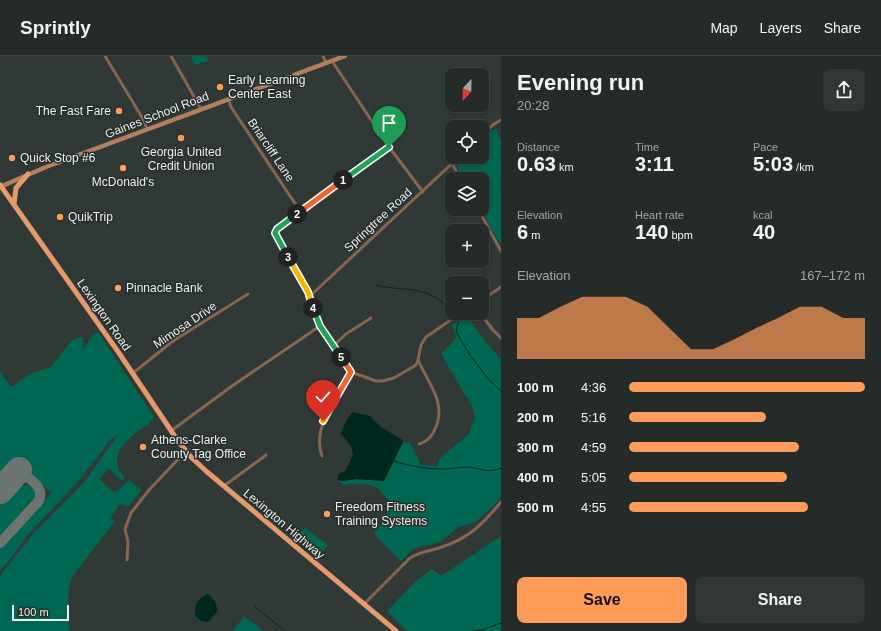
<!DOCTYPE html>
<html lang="en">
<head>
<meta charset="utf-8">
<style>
  :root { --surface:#252b28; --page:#313734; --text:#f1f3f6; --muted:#a3a7a8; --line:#424745; --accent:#fe9b59 }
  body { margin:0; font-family:Helvetica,sans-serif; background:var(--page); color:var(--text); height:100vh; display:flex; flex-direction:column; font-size:15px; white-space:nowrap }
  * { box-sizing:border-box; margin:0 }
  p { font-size:13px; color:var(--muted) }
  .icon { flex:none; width:22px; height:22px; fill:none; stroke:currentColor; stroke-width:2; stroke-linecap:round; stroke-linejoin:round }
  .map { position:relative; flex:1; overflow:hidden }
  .side { display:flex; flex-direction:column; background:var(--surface); width:380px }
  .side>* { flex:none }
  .needle { width:26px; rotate:202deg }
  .tools { position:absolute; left:445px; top:12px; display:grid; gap:8px }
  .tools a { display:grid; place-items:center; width:44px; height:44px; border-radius:8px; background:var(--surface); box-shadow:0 2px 6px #0003,0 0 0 1px var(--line); font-size:20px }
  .scale { position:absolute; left:12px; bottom:10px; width:57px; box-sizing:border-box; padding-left:4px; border:2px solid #ecf1f0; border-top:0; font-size:11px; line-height:14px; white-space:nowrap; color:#ecf1f0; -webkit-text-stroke:3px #272e2c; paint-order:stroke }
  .pin { position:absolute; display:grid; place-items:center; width:34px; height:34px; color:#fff; margin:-41px -17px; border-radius:50% 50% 50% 0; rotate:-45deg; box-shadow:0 0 4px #0007 }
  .pin .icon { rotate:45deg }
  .km { position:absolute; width:20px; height:20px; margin:-10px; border-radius:50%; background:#222; color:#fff; font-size:11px; line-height:20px; text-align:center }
  .round { display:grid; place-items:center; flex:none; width:42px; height:42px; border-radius:8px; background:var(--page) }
  .headline { display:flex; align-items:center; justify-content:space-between; height:68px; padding:0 16px }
  h1 { font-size:22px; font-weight:600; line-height:30px }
  .metrics { display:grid; grid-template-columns:repeat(3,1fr); gap:6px; height:68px; padding:4px 16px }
  .metrics div { display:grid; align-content:center }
  .metrics b { font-size:20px; font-weight:600 }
  .metrics small { font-size:11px; font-weight:400 }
  .metrics p { font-size:11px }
  .chart { height:112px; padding:8px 16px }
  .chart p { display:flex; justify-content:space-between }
  .chart svg { width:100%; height:72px; margin-top:4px; fill:var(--accent); opacity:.7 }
  .button { display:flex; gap:8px; margin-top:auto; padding:8px 16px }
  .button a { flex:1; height:46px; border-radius:8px; background:var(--accent); color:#111; font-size:16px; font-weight:600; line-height:46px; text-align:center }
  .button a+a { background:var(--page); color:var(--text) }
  ul { padding:0 16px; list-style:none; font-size:13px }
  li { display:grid; grid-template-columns:64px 48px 1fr; align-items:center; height:30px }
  li i { height:10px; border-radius:5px; background:var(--accent) }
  header { display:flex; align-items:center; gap:24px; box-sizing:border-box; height:56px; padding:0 20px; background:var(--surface); border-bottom:1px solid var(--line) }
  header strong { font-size:19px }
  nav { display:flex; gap:22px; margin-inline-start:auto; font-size:14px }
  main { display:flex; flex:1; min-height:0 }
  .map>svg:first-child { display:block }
  .green { fill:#006753 }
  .water { fill:#00271e }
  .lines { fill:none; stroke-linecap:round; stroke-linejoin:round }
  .stream { stroke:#00271e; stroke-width:1 }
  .taxiway { stroke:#6c7370; stroke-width:10 }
  .runway { stroke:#6c7370; stroke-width:26 }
  .minor { stroke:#876551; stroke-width:3 }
  .secondary { stroke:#b37e5e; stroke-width:4.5 }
  .trunk { stroke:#e49a6b; stroke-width:5 }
  .split-1-casing { stroke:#fff; stroke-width:8 }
  .split-2-casing { stroke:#fff; stroke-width:8 }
  .split-3-casing { stroke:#fff; stroke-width:8 }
  .split-4-casing { stroke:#fff; stroke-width:8 }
  .split-5-casing { stroke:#fff; stroke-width:8 }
  .split-6-casing { stroke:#fff; stroke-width:8 }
  .split-7-casing { stroke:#fff; stroke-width:8 }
  .split-1 { stroke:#22a559; stroke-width:5 }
  .split-2 { stroke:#f0652b; stroke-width:5 }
  .split-3 { stroke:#22a559; stroke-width:5 }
  .split-4 { stroke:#f5b400; stroke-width:5 }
  .split-5 { stroke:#22a559; stroke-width:5 }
  .split-6 { stroke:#f0652b; stroke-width:5 }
  .split-7 { stroke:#f5b400; stroke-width:5 }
  .poi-dot { fill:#fe9b59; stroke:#272e2c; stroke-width:1.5 }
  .labels { text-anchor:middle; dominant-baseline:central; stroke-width:3; stroke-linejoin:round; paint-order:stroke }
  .poi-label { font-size:12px; fill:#ecf1f0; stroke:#272e2c; text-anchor:start }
  .street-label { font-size:12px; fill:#ecf1f0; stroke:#272e2c }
</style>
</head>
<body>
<header>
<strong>Sprintly</strong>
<nav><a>Map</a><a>Layers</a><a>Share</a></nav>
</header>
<main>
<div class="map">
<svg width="501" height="575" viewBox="0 0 501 575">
  <rect width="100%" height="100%" fill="#313936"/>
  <g class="green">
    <polygon points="191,0 208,0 207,1 208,5 194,9"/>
    <polygon points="496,73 501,84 501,189 480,153 482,153 482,123 464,123 456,109 464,101 482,101 482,83 487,77"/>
    <path d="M466,259L487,288L501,303V439L498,445L477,465L457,472L440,486L413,493L401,505L374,478L384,463L390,448C386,442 382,434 375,431C367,427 352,428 343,429L340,425L356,423L384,425L403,386L410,387L421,409L437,410L440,402L468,379L475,362L473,352L441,298L456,282L452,269Z"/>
    <path d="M98,276L154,361L147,370H145C133,379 112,393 118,411C119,415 123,419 125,422L122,425L109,413L99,423L115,437L129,424L141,434L128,451L120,448L110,462L115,465L72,521C66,540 68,556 70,575H0V520L33,478L85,425L117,380L112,382L109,385L99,399L80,423L26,481L8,506L0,515V492L51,437L14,403L0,418V315L11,331L30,318L51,311L72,284L81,281L83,282V294L92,280Z"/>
    <path d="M25,429C33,430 38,435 36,443L0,482V449C10,445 15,433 25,429Z"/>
    <polygon points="264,451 266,451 279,462 278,464 276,464 264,454"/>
    <polygon points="305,472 328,489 319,500 298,482 298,480"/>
    <polygon points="501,480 501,575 407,575 387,555 416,525 432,513 441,520"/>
    <polygon points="244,560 263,575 233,575"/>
  </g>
  <g class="water">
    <path d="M353,356L370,360L381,371L401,383L403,386L384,425L356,423L344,425L337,424L338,419L346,414L352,401L353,398L351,390L341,378C342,373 349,359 353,356Z"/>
    <path d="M208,538L215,545L218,555L208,566L201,565L196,561C193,551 197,542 208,538Z"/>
  </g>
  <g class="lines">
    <g class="stream">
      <path d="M376,229C407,237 428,227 452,256"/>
      <polyline points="453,257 454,259"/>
      <polyline points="458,263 459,265 457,270 456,276 470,299 489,324 501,335"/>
      <path d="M394,405C409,410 426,413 443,413C451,413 459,411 468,411C479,412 490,418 501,412"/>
      <polyline points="254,550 285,575"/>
      <polyline points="474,575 482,574 501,567"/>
    </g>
    <path class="taxiway" d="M0,487L38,446C47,432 29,423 19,414"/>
    <polyline class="runway" points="0,435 19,414"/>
    <g class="minor">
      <polyline points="105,0 143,63 147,73"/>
      <polyline points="171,0 201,53"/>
      <polyline points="323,0 326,7"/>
      <polyline points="332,5 389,91 423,136"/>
      <polyline points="228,43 231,51 300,155"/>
      <polyline points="482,79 494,68 501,64"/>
      <path d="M389,91L288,164C283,168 275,173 276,180L308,236L309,244L320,270L351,316L376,325H382L394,322L416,309L418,304L421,289L426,281L461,257"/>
      <polyline points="452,108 461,123"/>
      <polyline points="478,153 501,195"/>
      <polyline points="310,240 459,101"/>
      <polyline points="482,244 501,231"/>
      <polyline points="480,257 493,274 501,282"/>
      <polyline points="333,290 346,278 371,262"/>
      <path d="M418,304C427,325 445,345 437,368C435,373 433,379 429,382C427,385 422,387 419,388"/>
      <polyline points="133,317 173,285 248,238"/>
      <polyline points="171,375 232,330 320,270"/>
      <path d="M322,400C311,370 338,341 351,316"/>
      <polyline points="224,430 266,399"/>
      <polyline points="127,504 128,486 125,473 131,457 149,434 186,395"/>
      <path d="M364,548L410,502C419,496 429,495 439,492C468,483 482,469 501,446"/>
    </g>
    <polyline class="secondary" points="0,131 46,111 345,0"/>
    <g class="trunk">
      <polyline points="0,129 119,297 178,385 191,401 206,415 396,575"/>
      <polyline points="14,148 16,132 28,118"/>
    </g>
  </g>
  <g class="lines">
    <defs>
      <polyline id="split-1" points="343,124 389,91"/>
      <polyline id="split-2" points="297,158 343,124"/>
      <polyline id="split-3" points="288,201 275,177 277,173 297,158"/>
      <polyline id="split-4" points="288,201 308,236 313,252"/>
      <polyline id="split-5" points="313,252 320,270 341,301"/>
      <polyline id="split-6" points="332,349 351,316 341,301"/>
      <polyline id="split-7" points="323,365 332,349"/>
    </defs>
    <use href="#split-1" class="split-1-casing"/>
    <use href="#split-2" class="split-2-casing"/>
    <use href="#split-3" class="split-3-casing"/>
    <use href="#split-4" class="split-4-casing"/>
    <use href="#split-5" class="split-5-casing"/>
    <use href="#split-6" class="split-6-casing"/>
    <use href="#split-7" class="split-7-casing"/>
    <use href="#split-1" class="split-1"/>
    <use href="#split-2" class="split-2"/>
    <use href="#split-3" class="split-3"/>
    <use href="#split-4" class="split-4"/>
    <use href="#split-5" class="split-5"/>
    <use href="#split-6" class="split-6"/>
    <use href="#split-7" class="split-7"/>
  </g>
  <g class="poi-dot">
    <circle cx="220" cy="31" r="4"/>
    <circle cx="119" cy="55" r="4"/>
    <circle cx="181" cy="82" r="4"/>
    <circle cx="12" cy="102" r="4"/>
    <circle cx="123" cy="112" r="4"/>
    <circle cx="60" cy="161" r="4"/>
    <circle cx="118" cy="232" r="4"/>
    <circle cx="143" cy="391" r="4"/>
    <circle cx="327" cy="458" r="4"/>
  </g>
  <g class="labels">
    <g class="poi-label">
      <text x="228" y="24">Early Learning<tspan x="228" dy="14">Center East</tspan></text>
      <text x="111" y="55" text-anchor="end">The Fast Fare</text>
      <text x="181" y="96" text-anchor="middle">Georgia United<tspan x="181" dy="14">Credit Union</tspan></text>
      <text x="20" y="102">Quick Stop #6</text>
      <text x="123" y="126" text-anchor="middle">McDonald's</text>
      <text x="68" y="161">QuikTrip</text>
      <text x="126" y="232">Pinnacle Bank</text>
      <text x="151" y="384">Athens-Clarke<tspan x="151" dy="14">County Tag Office</tspan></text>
      <text x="335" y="451">Freedom Fitness<tspan x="335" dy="14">Training Systems</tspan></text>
    </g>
    <g class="street-label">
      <text transform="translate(157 59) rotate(-21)">Gaines School Road</text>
      <text transform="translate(271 94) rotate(56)">Briarcliff Lane</text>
      <text transform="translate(378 164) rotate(-43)">Springtree Road</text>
      <text transform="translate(104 259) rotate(55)">Lexington Road</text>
      <text transform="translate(185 269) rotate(-34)">Mimosa Drive</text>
      <text transform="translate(284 468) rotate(40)">Lexington Highway</text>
    </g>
  </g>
</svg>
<div class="tools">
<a><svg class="needle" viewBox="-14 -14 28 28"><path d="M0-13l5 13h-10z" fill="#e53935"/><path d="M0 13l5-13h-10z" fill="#a3a7a8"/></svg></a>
<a><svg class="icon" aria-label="locate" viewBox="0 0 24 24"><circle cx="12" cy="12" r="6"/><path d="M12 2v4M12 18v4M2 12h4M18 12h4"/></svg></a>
<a><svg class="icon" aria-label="layers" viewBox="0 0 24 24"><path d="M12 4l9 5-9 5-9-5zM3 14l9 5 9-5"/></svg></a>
<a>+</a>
<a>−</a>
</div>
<div class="scale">100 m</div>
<div class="pin" style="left:389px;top:91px;background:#1e9e55"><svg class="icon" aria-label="arrive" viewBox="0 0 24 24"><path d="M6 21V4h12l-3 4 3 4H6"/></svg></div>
<div class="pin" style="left:323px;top:365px;background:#d93025"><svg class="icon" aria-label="check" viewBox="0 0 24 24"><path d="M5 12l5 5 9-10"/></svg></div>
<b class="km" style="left:343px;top:124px">1</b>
<b class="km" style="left:297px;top:158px">2</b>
<b class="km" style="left:288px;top:201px">3</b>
<b class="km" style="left:313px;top:252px">4</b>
<b class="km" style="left:341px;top:301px">5</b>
</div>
<section class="side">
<div class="headline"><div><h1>Evening run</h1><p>20:28</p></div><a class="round"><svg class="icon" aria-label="share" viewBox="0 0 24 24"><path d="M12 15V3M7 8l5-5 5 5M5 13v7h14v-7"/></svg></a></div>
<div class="metrics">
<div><p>Distance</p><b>0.63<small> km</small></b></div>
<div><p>Time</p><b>3:11</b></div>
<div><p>Pace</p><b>5:03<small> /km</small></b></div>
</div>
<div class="metrics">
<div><p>Elevation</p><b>6<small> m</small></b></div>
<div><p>Heart rate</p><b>140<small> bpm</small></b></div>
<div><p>kcal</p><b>40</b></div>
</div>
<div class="chart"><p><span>Elevation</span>167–172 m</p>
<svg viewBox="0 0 160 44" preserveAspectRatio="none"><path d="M0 44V19L10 19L20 12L30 6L40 6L50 6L60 12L70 25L80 38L90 38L100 32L110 25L120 19L130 12L140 12L150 19L160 19V44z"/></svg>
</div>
<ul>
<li><b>100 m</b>4:36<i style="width:100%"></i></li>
<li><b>200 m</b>5:16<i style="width:58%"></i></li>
<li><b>300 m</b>4:59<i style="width:72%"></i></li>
<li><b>400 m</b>5:05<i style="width:67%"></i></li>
<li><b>500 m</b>4:55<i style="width:76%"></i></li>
</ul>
<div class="button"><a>Save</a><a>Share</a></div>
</section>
</main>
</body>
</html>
